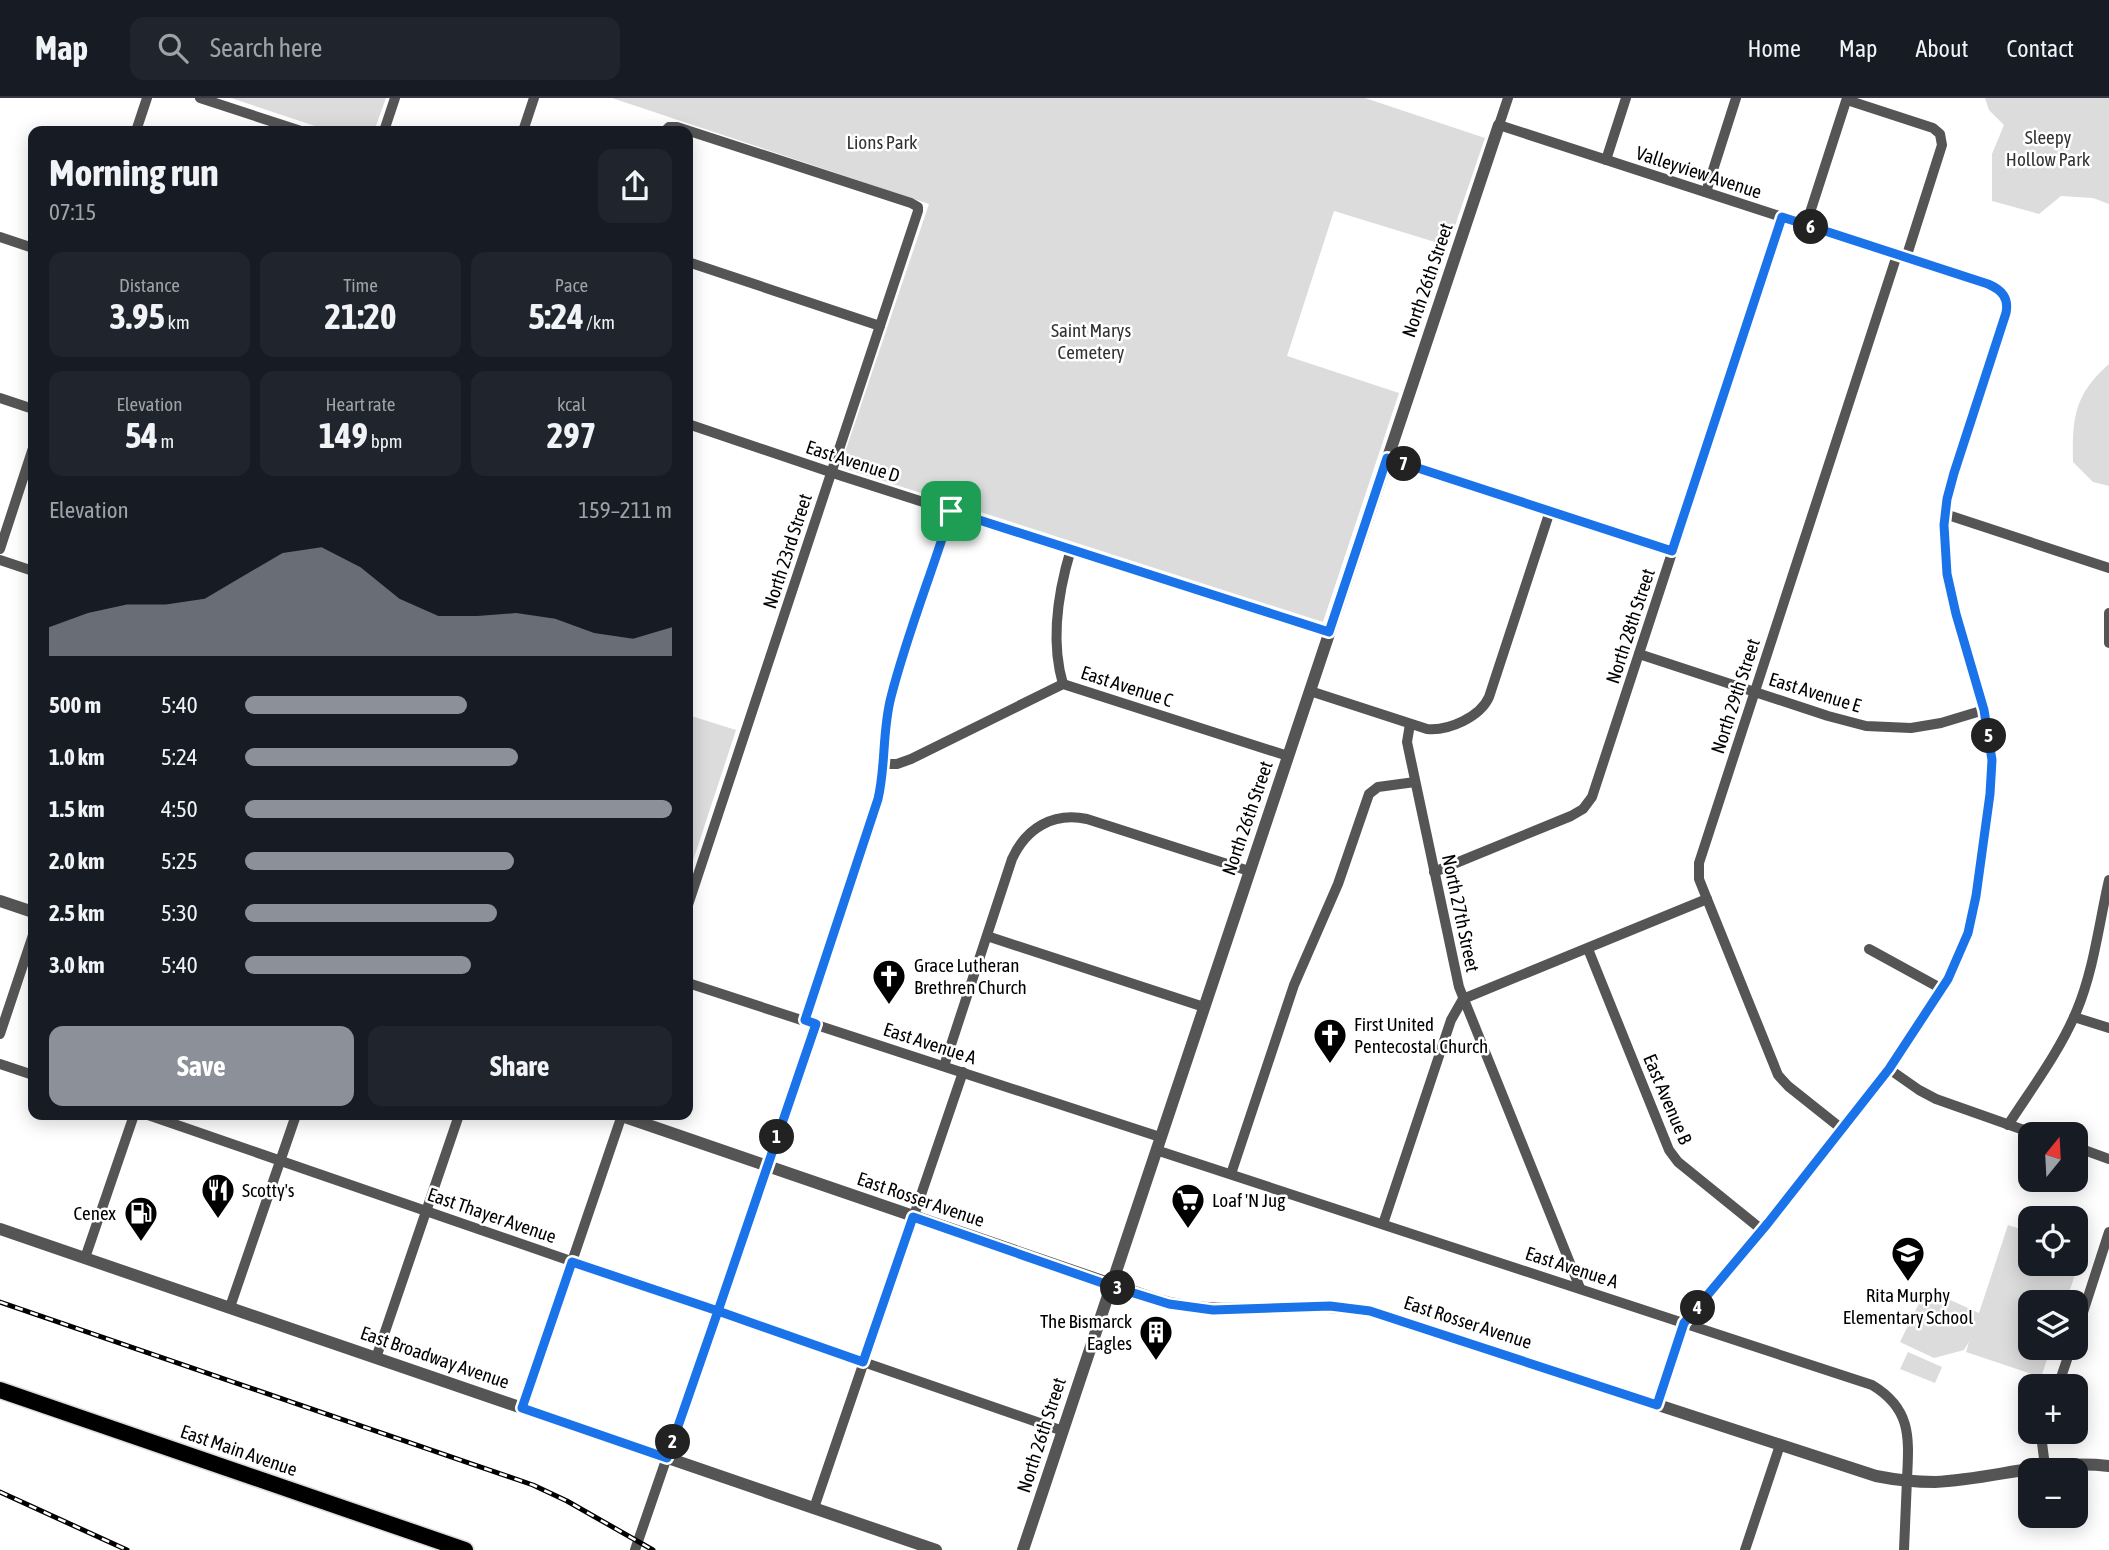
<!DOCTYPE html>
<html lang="en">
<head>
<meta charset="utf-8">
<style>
  :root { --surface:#171b24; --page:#20242c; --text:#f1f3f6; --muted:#9ea1a6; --line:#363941; --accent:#8c9099 }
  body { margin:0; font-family:"Asap Condensed",sans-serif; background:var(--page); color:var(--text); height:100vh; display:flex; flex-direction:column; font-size:26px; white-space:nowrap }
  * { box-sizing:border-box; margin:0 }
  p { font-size:23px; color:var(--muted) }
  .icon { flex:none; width:38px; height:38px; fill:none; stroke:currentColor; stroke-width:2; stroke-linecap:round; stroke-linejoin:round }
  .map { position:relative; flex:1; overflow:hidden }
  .panel { position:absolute; left:28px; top:28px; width:665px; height:994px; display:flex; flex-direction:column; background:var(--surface); border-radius:14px; box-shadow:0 4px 18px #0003 }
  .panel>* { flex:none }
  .needle { width:46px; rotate:18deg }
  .controls { position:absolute; left:2018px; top:1024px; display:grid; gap:14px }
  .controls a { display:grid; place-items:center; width:70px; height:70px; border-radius:14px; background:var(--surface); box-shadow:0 4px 18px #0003; font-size:35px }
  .pin { position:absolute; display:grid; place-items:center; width:60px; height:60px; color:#fff; margin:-30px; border-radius:14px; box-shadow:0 4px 10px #0006 }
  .km { position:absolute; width:35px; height:35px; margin:-18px; border-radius:50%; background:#222; color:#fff; font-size:19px; line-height:35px; text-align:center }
  .round { display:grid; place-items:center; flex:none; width:74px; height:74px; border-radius:14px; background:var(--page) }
  .summary { display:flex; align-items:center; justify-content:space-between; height:119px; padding:0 21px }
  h1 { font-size:38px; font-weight:700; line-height:52px }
  .figures { display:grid; grid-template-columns:repeat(3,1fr); gap:10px; height:119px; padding:7px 21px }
  .figures div { display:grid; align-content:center; border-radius:14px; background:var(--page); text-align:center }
  .figures b { font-size:35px; font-weight:700 }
  .figures small { font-size:19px; font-weight:400 }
  .figures p { font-size:19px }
  .chart { height:196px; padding:14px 21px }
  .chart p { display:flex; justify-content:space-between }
  .chart svg { width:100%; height:126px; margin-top:7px; fill:var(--accent); opacity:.7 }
  .cta { display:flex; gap:14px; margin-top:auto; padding:14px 21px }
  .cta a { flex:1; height:80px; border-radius:14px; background:var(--accent); color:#fff; font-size:28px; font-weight:700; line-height:80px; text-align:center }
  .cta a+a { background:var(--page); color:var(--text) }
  ul { padding:0 21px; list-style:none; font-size:23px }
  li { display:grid; grid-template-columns:112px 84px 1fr; align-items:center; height:52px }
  li i { height:18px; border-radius:9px; background:var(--accent) }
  header { display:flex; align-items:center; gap:42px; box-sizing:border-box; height:98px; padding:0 35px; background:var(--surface); border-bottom:2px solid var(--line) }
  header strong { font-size:33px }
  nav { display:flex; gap:38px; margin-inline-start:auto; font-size:24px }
  .search { width:490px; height:63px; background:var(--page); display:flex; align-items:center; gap:18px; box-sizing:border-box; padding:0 24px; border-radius:14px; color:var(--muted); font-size:26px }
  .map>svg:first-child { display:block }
  .green { fill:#dcdcdc }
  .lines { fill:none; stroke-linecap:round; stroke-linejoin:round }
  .primary-casing { stroke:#dbdbdb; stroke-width:19 }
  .minor { stroke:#555; stroke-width:10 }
  .tertiary { stroke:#555; stroke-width:12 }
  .primary { stroke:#000; stroke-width:16 }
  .rail-casing { stroke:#000; stroke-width:5 }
  .rail { stroke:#fff; stroke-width:2.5; stroke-dasharray:8; stroke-linecap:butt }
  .route-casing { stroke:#fff; stroke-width:14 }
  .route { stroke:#1a73e8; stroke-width:9 }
  .labels { text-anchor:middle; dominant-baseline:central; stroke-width:5; stroke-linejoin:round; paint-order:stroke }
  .park-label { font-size:19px; fill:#333; stroke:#fff }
  .street-label { font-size:19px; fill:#000; stroke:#fff }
  .poi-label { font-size:19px; fill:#000; stroke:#fff; text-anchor:start }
</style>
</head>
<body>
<header>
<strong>Map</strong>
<div class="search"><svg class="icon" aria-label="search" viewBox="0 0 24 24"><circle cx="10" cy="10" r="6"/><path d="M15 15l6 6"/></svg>Search here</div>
<nav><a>Home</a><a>Map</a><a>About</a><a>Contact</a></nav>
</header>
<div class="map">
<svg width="2109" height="1452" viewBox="0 0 2109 1452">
  <rect width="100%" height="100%" fill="#fff"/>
  <g class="green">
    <polygon points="231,0 386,0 374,33 330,33"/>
    <polygon points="612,0 1365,0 1485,40 1448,148 1334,113 1287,258 1399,295 1323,524 840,369 929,106"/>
    <polygon points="1985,0 2109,0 2109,106 2093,100 2061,98 2039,116 1992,103 1992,56 2004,27 1989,12"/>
    <path d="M2109,266V388L2093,384L2073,364C2072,320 2074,297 2109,266Z"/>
    <polygon points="688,617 736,632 690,772 688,771"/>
    <polygon points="2008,1127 2030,1134 2030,1166 2076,1166 2076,1150 2083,1152 2066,1204 2030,1204 2030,1250 2051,1250 2041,1279 1966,1254 1969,1244 1964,1252 1934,1260 1900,1244 1926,1191 1979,1215"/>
    <polygon points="1908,1254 1942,1269 1935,1285 1900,1271"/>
  </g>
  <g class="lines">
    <defs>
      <polyline id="primary" points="0,1292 465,1452"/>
    </defs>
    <use href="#primary" class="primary-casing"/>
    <g class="minor">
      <polyline points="200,0 301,33"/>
      <path d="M1508,0L1499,27L1988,186C2002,192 2009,200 2006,215L1954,375L1947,401L1944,427L1947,476L1956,516L1984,612L1991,662L1990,696L1976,798L1968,835L1948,881L1889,971L1762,1132L1684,1225L1657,1307"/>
      <polyline points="1847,2 1933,30 1940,36 1942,47 1906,160"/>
      <polyline points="136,33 147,0"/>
      <polyline points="384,33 395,0"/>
      <polyline points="523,33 534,0"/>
      <polyline points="665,33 669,29 677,29 911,105 918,109 918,113 688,807"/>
      <polyline points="1606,62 1626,0"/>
      <polyline points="1706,94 1736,0"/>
      <polyline points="1806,127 1847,0"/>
      <polyline points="0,139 33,150"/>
      <polyline points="688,164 880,228"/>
      <polyline points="0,300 33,311"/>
      <polyline points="688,326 842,378 1329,534"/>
      <polyline points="1387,360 1672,453"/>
      <polyline points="1945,416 2109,470"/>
      <polyline points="0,451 33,350"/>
      <polyline points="0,462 33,473"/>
      <polyline points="2109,515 2109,545"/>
      <polyline points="1639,556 1828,618 1866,628 1911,630 1941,625 1984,612"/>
      <path d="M1063,586C1050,542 1058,494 1071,451"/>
      <path d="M1310,593L1427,631C1449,633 1480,619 1489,599L1550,413"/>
      <polyline points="1410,626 1407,644 1459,889 1580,1190"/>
      <polyline points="884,666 897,666 911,661 1063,586 1288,658"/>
      <polyline points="1434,774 1571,718 1583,711 1592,699 1782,119"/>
      <polyline points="987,838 1204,909"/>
      <polyline points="1588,851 1669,1052 1678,1064 1762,1132"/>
      <polyline points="1869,851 1942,891"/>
      <polyline points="688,885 1160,1039"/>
      <polyline points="2074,919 2109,930"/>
      <polyline points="805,922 878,701 883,675 885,634 891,599 951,413"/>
      <polyline points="0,936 33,837"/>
      <polyline points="0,966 33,977"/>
      <path d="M944,968L1012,761C1026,730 1053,714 1087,721L1249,773"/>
      <polyline points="1889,971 1919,992 1936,1001 2035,1036"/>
      <polyline points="148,1017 1063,1333"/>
      <path d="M2008,1027C2032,990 2060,953 2077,912C2094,871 2099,825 2109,782"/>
      <polyline points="1842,1031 1788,988 1778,977 1707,801 1699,781 1699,765 1897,157"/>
      <polyline points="2076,1049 2109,1061"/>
      <path d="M1156,1052L1872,1287C1912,1311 1909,1340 1907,1381C1906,1405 1905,1428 1904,1452"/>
      <polyline points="1231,1076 1294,887 1338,786 1369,696 1378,689 1415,684"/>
      <polyline points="1383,1126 1451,922 1463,901 1707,801"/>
      <polyline points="85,1160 134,1017"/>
      <polyline points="230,1209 296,1017"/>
      <polyline points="2076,1236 2109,1134"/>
      <polyline points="376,1260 459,1017"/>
      <polyline points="2058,1288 2071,1250"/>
      <polyline points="522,1310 622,1017"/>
      <polyline points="2044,1334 2042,1345 2045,1368"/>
      <polyline points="814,1410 963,974"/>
      <polyline points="635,1452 816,926"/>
      <polyline points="1745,1452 1780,1347"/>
    </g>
    <g class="tertiary">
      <polyline points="0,803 33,814"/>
      <path d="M619,1017L1158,1202C1228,1222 1299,1200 1370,1213L1876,1378C1896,1382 1915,1384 1935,1384C1995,1381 2047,1361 2109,1368"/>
      <polyline points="0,1131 936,1452"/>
      <polyline points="1023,1452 1499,27"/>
    </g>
    <use href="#primary" class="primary"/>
    <defs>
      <g id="rail">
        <polyline points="0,1204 533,1387 567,1403 653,1452"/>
        <polyline points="0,1394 127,1452"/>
      </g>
    </defs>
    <use href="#rail" class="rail-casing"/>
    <use href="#rail" class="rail"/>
  </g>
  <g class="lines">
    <defs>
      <path id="route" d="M951,413C932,475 907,536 891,599C882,633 886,667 878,701L805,922L816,926L718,1213L572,1164L522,1310L667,1360L718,1213L863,1264L913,1119L1111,1188L1169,1206L1213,1212L1330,1208L1370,1213L1657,1307L1684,1225L1768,1125L1889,971L1948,881L1968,835L1976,798L1990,696L1992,662L1984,612L1956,516L1947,476L1944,427L1947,401L1954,375L2006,215C2009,200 2002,192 1988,186L1782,119L1672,453L1387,360L1329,534L951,413"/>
    </defs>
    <use href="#route" class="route-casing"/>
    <use href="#route" class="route"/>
  </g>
  <defs>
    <symbol id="church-pin" viewBox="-11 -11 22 30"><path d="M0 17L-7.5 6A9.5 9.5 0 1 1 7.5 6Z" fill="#000" stroke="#fff"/><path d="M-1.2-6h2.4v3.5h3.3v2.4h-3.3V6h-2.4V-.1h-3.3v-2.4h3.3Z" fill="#fff"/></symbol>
    <symbol id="restaurant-pin" viewBox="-11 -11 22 30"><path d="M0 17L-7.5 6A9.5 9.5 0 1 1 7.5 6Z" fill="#000" stroke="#fff"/><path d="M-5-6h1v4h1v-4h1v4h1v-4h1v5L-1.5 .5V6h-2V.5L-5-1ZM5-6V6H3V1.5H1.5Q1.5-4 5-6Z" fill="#fff"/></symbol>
    <symbol id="supermarket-pin" viewBox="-11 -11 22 30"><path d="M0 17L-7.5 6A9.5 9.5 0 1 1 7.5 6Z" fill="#000" stroke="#fff"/><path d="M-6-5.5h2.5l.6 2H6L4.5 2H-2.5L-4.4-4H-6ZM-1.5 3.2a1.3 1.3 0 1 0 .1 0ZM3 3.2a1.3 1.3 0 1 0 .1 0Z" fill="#fff"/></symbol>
    <symbol id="fuel-pin" viewBox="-11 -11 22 30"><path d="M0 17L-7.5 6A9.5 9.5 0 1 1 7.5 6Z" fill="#000" stroke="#fff"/><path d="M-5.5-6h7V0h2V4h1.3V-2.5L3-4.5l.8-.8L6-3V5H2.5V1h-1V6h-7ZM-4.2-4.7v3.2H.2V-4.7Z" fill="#fff"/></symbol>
    <symbol id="school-pin" viewBox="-11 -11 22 30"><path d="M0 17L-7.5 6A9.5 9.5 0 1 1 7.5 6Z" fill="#000" stroke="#fff"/><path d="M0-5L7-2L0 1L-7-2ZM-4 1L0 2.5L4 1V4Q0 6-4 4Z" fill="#fff"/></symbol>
    <symbol id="building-pin" viewBox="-11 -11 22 30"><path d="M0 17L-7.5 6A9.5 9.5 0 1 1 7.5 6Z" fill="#000" stroke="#fff"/><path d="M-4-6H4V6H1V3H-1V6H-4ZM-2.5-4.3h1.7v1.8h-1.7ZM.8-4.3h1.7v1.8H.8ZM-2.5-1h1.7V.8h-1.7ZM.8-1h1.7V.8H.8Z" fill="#fff"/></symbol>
  </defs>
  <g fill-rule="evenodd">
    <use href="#church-pin" x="870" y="859" width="38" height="52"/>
    <use href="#church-pin" x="1311" y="918" width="38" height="52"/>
    <use href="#restaurant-pin" x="199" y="1073" width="38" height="52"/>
    <use href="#supermarket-pin" x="1169" y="1083" width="38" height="52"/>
    <use href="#fuel-pin" x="122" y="1096" width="38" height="52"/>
    <use href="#school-pin" x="1889" y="1136" width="38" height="52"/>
    <use href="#building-pin" x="1137" y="1215" width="38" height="52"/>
  </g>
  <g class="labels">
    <g class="park-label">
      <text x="2048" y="39">Sleepy<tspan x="2048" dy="22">Hollow Park</tspan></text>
      <text x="882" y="44">Lions Park</text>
      <text x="1091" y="232">Saint Marys<tspan x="1091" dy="22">Cemetery</tspan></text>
    </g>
    <g class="street-label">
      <text transform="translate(1699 74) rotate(18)">Valleyview Avenue</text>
      <text transform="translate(1427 182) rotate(-71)">North 26th Street</text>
      <text transform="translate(853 363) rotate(18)">East Avenue D</text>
      <text transform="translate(787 453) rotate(-72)">North 23rd Street</text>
      <text transform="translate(1630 528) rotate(-72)">North 28th Street</text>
      <text transform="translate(1127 588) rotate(18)">East Avenue C</text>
      <text transform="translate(1815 594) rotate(17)">East Avenue E</text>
      <text transform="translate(1735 598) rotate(-72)">North 29th Street</text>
      <text transform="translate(1247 720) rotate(-71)">North 26th Street</text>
      <text transform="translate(1461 815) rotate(78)">North 27th Street</text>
      <text transform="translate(930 945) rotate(18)">East Avenue A</text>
      <text transform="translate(1668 1001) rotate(67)">East Avenue B</text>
      <text transform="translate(921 1101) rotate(19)">East Rosser Avenue</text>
      <text transform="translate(492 1117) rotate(19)">East Thayer Avenue</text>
      <text transform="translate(1572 1169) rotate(18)">East Avenue A</text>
      <text transform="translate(1468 1224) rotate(18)">East Rosser Avenue</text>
      <text transform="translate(435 1259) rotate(19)">East Broadway Avenue</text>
      <text transform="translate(1041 1337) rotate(-72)">North 26th Street</text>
      <text transform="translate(239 1352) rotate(19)">East Main Avenue</text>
    </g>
    <g class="poi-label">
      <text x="914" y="867">Grace Lutheran<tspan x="914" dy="22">Brethren Church</tspan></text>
      <text x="1354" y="926">First United<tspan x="1354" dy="22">Pentecostal Church</tspan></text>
      <text x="242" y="1092">Scotty's</text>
      <text x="1212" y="1102">Loaf 'N Jug</text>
      <text x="116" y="1115" text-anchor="end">Cenex</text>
      <text x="1908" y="1197" text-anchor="middle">Rita Murphy<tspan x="1908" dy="22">Elementary School</tspan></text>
      <text x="1132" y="1223" text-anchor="end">The Bismarck<tspan x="1132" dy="22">Eagles</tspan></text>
    </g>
  </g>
</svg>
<div class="controls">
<a><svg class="needle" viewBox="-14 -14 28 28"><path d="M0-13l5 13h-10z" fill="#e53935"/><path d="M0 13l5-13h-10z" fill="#9ea1a6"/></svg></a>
<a><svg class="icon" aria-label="locate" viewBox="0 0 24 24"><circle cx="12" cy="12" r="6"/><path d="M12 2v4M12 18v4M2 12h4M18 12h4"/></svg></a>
<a><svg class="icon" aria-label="layers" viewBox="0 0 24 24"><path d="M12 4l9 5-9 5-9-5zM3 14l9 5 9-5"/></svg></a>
<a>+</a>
<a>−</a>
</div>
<div class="pin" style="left:951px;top:413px;background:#1e9e55"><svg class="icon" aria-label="arrive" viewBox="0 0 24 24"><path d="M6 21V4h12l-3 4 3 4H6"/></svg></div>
<b class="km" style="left:777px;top:1039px">1</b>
<b class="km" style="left:673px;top:1344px">2</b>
<b class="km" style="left:1118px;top:1190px">3</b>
<b class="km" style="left:1698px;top:1210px">4</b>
<b class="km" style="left:1989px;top:638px">5</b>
<b class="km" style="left:1811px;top:129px">6</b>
<b class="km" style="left:1404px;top:366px">7</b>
<section class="panel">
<div class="summary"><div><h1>Morning run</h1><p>07:15</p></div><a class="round"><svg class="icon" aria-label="share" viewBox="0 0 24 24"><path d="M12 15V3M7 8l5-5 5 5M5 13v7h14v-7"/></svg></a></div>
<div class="figures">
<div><p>Distance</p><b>3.95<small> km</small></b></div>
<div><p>Time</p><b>21:20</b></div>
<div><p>Pace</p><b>5:24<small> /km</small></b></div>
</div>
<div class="figures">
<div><p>Elevation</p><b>54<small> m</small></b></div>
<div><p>Heart rate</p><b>149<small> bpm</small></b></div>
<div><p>kcal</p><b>297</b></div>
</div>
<div class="chart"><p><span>Elevation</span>159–211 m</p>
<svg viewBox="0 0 160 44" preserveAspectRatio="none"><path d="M0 44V34L10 29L20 26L30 26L40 24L50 16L60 8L70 6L80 13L90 24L100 30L110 30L120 29L130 31L140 36L150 38L160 34V44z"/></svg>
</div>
<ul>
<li><b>500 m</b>5:40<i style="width:52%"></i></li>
<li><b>1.0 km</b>5:24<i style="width:64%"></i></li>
<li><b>1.5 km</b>4:50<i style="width:100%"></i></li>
<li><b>2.0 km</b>5:25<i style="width:63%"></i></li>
<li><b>2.5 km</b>5:30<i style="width:59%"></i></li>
<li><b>3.0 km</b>5:40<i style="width:53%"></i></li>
</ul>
<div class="cta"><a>Save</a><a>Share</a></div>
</section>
</div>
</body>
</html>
